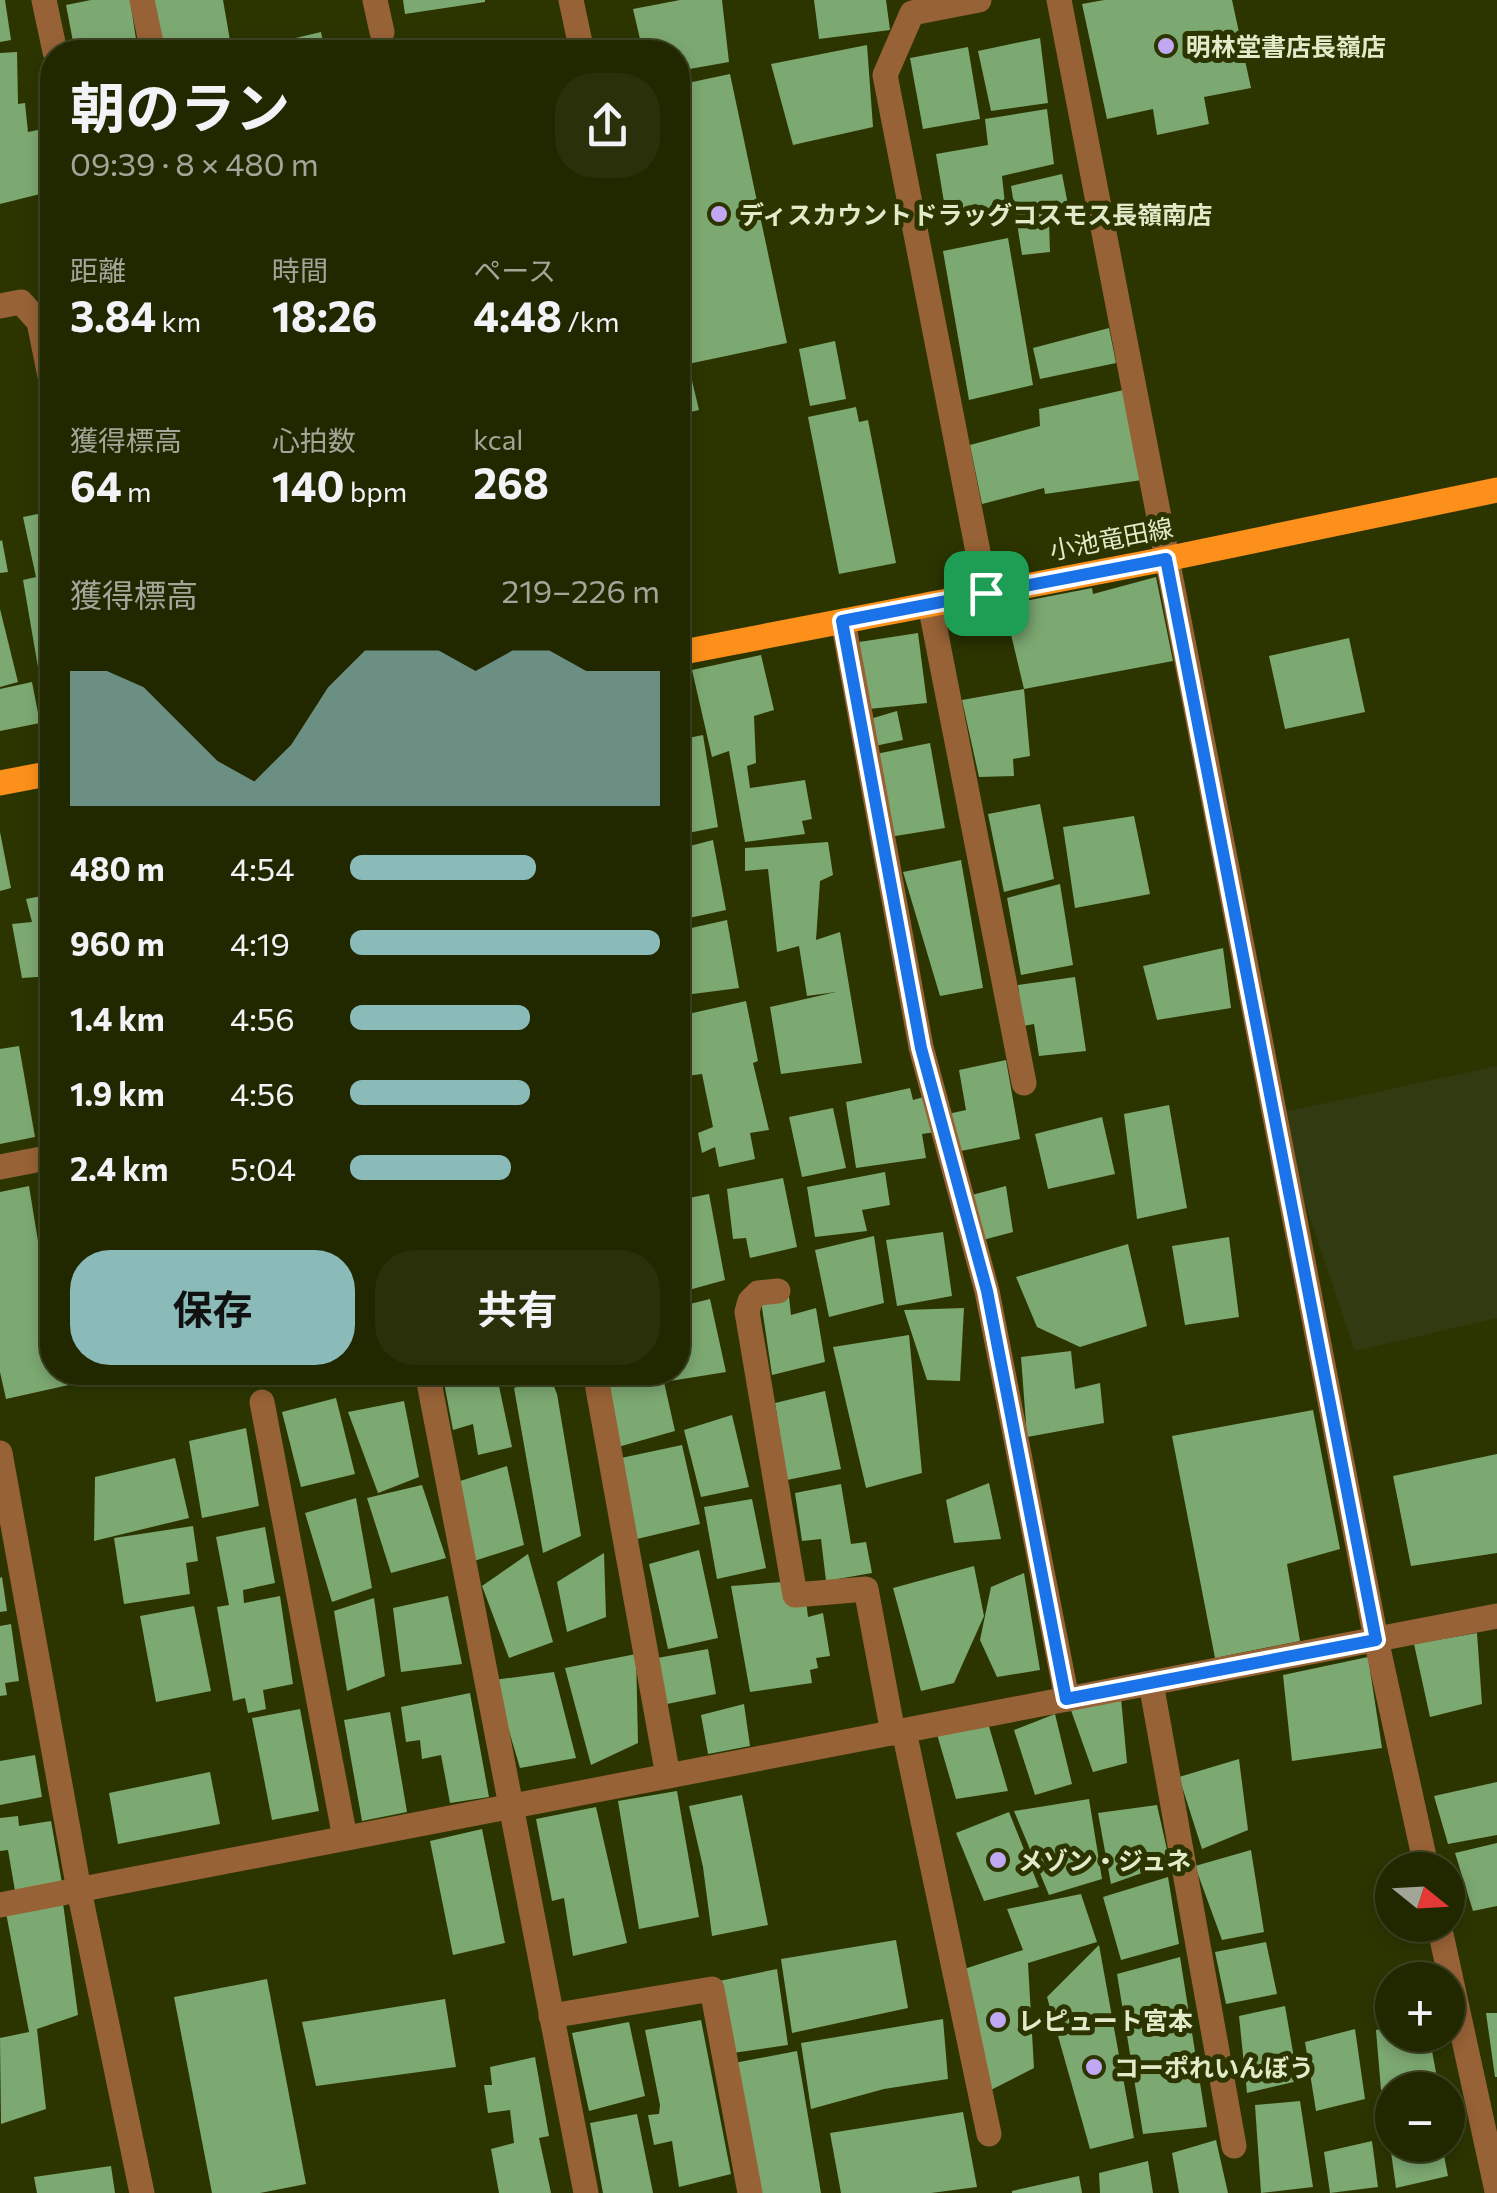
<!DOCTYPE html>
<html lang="ja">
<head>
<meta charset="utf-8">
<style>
  :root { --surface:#212800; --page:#29300a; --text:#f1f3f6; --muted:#a2a699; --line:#3e4422; --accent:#8bbbb9 }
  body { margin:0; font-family:Commissioner,"Noto Sans JP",sans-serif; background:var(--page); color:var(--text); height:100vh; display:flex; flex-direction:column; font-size:38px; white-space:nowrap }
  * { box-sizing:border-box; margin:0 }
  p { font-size:32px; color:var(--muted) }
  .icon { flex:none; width:55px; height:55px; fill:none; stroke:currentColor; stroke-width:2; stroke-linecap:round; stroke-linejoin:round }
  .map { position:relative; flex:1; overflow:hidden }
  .drawer { position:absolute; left:40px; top:40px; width:650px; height:1345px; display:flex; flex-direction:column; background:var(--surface); border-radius:40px; box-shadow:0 5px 15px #0003,0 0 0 2px var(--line) }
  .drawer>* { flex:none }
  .needle { width:65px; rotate:108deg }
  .controls { position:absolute; left:1375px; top:1852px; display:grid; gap:20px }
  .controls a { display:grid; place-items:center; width:90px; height:90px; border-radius:50%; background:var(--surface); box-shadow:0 5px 15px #0003,0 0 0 2px var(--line); font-size:50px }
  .pin { position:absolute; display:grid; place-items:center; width:85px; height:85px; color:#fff; margin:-42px; border-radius:20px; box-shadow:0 5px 15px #0006 }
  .round { display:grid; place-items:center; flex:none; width:105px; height:105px; border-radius:40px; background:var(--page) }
  .summary { display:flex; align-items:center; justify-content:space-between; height:170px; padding:0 30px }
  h1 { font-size:55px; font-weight:700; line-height:75px }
  .stats { display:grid; grid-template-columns:repeat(3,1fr); gap:15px; height:170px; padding:10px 30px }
  .stats div { display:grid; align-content:center }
  .stats b { font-size:42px; font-weight:700 }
  .stats small { font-size:28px; font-weight:400 }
  .stats p { font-size:28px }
  .chart { height:280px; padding:20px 30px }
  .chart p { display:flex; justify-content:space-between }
  .chart svg { width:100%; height:180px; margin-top:10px; fill:var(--accent); opacity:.7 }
  .button { display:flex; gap:20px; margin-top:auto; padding:20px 30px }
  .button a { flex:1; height:115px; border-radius:40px; background:var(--accent); color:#111; font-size:40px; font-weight:700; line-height:115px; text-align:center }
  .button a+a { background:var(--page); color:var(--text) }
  ul { padding:0 30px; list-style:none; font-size:32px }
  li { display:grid; grid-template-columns:160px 120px 1fr; align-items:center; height:75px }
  li i { height:25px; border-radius:12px; background:var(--accent) }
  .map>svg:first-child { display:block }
  .built { fill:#323a12 }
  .building { fill:#7ca871 }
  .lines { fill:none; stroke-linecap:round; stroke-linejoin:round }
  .minor { stroke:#976236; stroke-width:25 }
  .major { stroke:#fc901a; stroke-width:25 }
  .route-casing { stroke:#fff; stroke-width:20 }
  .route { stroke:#1a73e8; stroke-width:12 }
  .poi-dot { fill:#c1a8f3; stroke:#2c3500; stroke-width:4 }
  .labels { text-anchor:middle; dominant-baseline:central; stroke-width:10; stroke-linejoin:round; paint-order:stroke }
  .poi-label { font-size:25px; font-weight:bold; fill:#e2ebc9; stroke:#2c3500; text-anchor:start }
  .street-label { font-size:25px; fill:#e2ebc9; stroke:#2c3500 }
</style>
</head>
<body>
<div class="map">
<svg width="1497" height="2193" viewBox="0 0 1497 2193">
  <rect width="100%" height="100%" fill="#2c3500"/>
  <polygon class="built" points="1497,1066 1497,1318 1355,1351 1275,1114"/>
  <g class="building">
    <polygon points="0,0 5,0 11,40 0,42"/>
    <polygon points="91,0 130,0 138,52 75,52 66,5"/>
    <polygon points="153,0 223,0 232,52 161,52"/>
    <polygon points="403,0 485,0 485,2 405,14"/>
    <polygon points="680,0 722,0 729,62 678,71 678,52 643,52 633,9"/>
    <polygon points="814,0 886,0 890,30 819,39"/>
    <polygon points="1104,0 1232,0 1251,88 1204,97 1209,124 1157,135 1153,109 1107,119 1082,4"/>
    <polygon points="321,32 325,52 287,52 283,41"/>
    <polygon points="1040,38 1048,103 991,111 978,51"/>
    <polygon points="867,45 873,127 793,145 771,64"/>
    <polygon points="968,47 980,119 923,129 910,58"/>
    <polygon points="17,52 18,104 25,103 28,132 52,127 52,191 0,204 0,53"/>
    <polygon points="730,74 787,343 688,364 699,410 678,415 678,85"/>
    <polygon points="1047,109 1054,164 1002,176 1005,204 947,220 936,154 988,145 985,119"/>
    <polygon points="1062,174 1071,220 1049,223 1050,252 1022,255 1011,186"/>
    <polygon points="1008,238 1033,385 969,400 943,251"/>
    <polygon points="1109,328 1116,363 1040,379 1033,348"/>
    <polygon points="835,341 846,399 810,406 799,349"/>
    <polygon points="1128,389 1142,480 1045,494 1044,488 982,504 970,445 1040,426 1039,409"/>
    <polygon points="856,407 859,422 868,420 896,563 839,574 808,417"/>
    <polygon points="52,511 52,700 44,702 23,580 36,577 23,517"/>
    <polygon points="2,540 8,572 0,573 0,541"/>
    <polygon points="1156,577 1173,661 1024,689 1004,605 1092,588 1093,594"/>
    <polygon points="0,609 18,682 0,687"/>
    <polygon points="918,633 927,703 869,709 859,642"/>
    <polygon points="1349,638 1365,712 1285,729 1269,656"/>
    <polygon points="761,655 774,710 754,716 756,763 747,766 750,788 805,780 812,819 802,821 805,834 745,842 729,751 712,757 692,670"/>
    <polygon points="32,682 40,723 0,731 0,689"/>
    <polygon points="1024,689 1030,756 1013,759 1014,776 979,777 962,700"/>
    <polygon points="897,711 903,740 875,746 870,719"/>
    <polygon points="703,735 718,827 678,835 678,740"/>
    <polygon points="930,743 945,828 889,837 876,754"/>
    <polygon points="1040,804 1054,879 1004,892 988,814"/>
    <polygon points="1134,816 1150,894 1075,908 1063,827"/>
    <polygon points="0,832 11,888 0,891"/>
    <polygon points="713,840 726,910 689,918 684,896 678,897 678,849"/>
    <polygon points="828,842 833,875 820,881 816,940 840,932 862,1063 781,1074 770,1007 836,992 807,996 799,946 777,952 768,869 745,871 745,848"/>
    <polygon points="961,860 983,988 940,996 903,872"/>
    <polygon points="1060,884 1073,965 1021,975 1007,898"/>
    <polygon points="52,894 52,976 22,978 12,924 32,922 26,899"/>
    <polygon points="727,920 739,988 685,995 678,960 678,931"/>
    <polygon points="1223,948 1231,1008 1157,1020 1143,966"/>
    <polygon points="1075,977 1086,1051 1039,1056 1034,1024 1023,1026 1018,985"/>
    <polygon points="746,1001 758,1061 753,1063 769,1130 750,1133 755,1159 719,1167 715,1147 702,1153 698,1133 713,1127 702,1074 679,1077 678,1028 690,1027 688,1014"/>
    <polygon points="19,1046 35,1137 0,1144 0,1049"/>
    <polygon points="1006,1060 1020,1139 956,1152 948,1114 966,1110 959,1070"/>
    <polygon points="52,1072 52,1126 50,1126 43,1074"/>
    <polygon points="910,1088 913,1100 927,1096 936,1132 922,1134 926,1158 856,1168 846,1102"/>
    <polygon points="1169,1105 1187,1208 1137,1219 1124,1114"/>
    <polygon points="833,1108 846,1168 802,1177 789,1117"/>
    <polygon points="1102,1117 1115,1174 1048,1189 1035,1134"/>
    <polygon points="885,1172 890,1205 862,1210 867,1231 815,1237 807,1187"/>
    <polygon points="783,1178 797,1247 750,1258 746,1238 733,1239 727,1189"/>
    <polygon points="29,1186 52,1327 52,1372 118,1374 6,1399 0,1372 0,1192"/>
    <polygon points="1006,1186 1013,1232 979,1241 968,1196"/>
    <polygon points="709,1194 725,1280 678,1293 678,1200"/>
    <polygon points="943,1232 952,1296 897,1306 886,1240"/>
    <polygon points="874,1236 884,1303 829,1317 815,1250"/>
    <polygon points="1229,1237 1239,1317 1185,1325 1172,1246"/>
    <polygon points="1128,1244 1147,1326 1080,1347 1037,1327 1016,1277"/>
    <polygon points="789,1297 791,1315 816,1308 825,1362 772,1375 761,1301"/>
    <polygon points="710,1299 726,1372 664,1382 675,1431 618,1447 604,1382 610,1381 609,1372 678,1372 678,1307"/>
    <polygon points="964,1308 960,1381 927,1380 904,1310"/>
    <polygon points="909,1335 922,1473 866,1488 833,1347"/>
    <polygon points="1071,1351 1075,1389 1100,1383 1104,1423 1027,1437 1021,1357"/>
    <polygon points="196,1372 248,1372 248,1376 197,1377"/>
    <polygon points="442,1372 496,1372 512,1447 478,1455 473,1424 453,1430"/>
    <polygon points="549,1374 557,1394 581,1536 543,1553 514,1388"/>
    <polygon points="825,1391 841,1469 787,1480 775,1403"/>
    <polygon points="336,1398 355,1474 301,1487 282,1412"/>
    <polygon points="404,1401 419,1477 378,1493 348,1412"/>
    <polygon points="1313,1410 1340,1549 1287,1564 1300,1641 1215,1658 1172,1436"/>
    <polygon points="732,1415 749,1487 701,1497 684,1430"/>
    <polygon points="246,1428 259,1506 202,1518 189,1441"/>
    <polygon points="682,1445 700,1524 637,1539 621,1458"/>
    <polygon points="1497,1454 1497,1553 1411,1566 1393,1476"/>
    <polygon points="175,1458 189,1518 94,1541 95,1477"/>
    <polygon points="507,1466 524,1545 474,1561 457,1482"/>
    <polygon points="989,1483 1001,1539 954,1543 946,1500"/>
    <polygon points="841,1484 851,1544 866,1542 872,1573 826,1581 821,1539 802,1541 795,1493"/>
    <polygon points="422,1485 446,1558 391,1573 367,1498"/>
    <polygon points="356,1498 372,1588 332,1602 305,1513"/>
    <polygon points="752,1499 766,1568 717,1579 704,1507"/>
    <polygon points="193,1526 198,1561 186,1563 190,1594 124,1604 114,1538"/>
    <polygon points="265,1527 275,1583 243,1590 244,1603 280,1596 293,1684 263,1690 266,1709 248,1713 245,1698 233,1701 229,1677 217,1607 229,1605 216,1537"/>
    <polygon points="699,1550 718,1638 668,1649 649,1564"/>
    <polygon points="604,1553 606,1617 567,1632 557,1582"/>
    <polygon points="528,1554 553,1642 509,1658 482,1586"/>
    <polygon points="974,1566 984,1616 954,1683 921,1691 893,1588"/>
    <polygon points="1024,1573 1040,1670 997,1677 980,1640 991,1587"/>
    <polygon points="2,1577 7,1611 0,1612 0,1578"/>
    <polygon points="783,1582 806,1600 808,1617 823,1613 830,1656 816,1658 818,1668 810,1670 812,1683 750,1692 731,1586"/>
    <polygon points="448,1596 462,1664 401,1672 393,1608"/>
    <polygon points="374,1598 385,1676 347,1691 334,1611"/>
    <polygon points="194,1606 211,1691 156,1702 140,1616"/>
    <polygon points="11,1624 19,1681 5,1683 7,1695 0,1696 0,1626"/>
    <polygon points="1477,1633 1482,1704 1430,1717 1414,1644"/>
    <polygon points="708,1649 716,1694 667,1704 657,1658"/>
    <polygon points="636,1654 638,1743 591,1765 565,1668"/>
    <polygon points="1368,1657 1382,1748 1292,1761 1283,1675"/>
    <polygon points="554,1672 576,1758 520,1768 494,1680"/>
    <polygon points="470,1693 489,1797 450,1803 441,1755 422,1759 420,1740 406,1742 401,1707"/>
    <polygon points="1121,1698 1127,1763 1093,1772 1067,1699"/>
    <polygon points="744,1704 750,1746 708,1754 701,1715"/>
    <polygon points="300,1709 319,1811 272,1820 252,1718"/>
    <polygon points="390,1712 407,1812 362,1821 344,1720"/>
    <polygon points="1055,1714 1072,1784 1035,1795 1014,1730"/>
    <polygon points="988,1723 1008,1791 956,1799 936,1731"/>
    <polygon points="35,1755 42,1797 0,1805 0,1761"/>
    <polygon points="1239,1759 1248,1830 1202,1849 1179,1777"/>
    <polygon points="210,1772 220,1824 118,1844 109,1793"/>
    <polygon points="1497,1782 1497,1835 1448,1844 1434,1796"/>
    <polygon points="677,1791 699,1917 639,1929 618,1801"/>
    <polygon points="742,1795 768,1925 712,1936 703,1867 689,1806"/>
    <polygon points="1089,1799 1102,1879 1049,1895 1014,1811"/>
    <polygon points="1157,1805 1170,1863 1111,1884 1098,1813"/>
    <polygon points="596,1807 627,1943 573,1956 564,1898 552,1901 536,1819"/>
    <polygon points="1009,1812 1039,1887 984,1901 956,1833"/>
    <polygon points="18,1816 19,1826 51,1821 62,1883 15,1891 8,1850 0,1851 0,1818"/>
    <polygon points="482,1829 505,1943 453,1955 430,1841"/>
    <polygon points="1497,1843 1497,1906 1473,1911 1455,1853"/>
    <polygon points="1251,1850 1264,1932 1222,1940 1195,1866"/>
    <polygon points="1168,1877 1179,1944 1121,1960 1103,1897"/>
    <polygon points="1081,1894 1097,1942 1028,1963 1034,2068 981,2095 955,1972 1023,1950 1007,1909"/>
    <polygon points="63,1903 78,2015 37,2029 46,2109 1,2124 0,2038 29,2032 6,1913"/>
    <polygon points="896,1940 908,2008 792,2033 781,1959"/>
    <polygon points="1266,1942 1277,1994 1226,2004 1215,1952"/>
    <polygon points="1099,1945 1134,2138 1090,2149 1047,1997"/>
    <polygon points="1180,1957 1207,2127 1143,2134 1117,1974"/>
    <polygon points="777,1969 788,2045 733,2053 719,1981"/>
    <polygon points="267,1979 306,2184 260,2193 212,2193 174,1997"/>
    <polygon points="445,1999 456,2067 316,2086 302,2022"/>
    <polygon points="1285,2006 1298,2081 1247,2093 1239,2016"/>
    <polygon points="1486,2013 1497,2013 1497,2077 1495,2077"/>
    <polygon points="943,2019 948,2079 884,2089 811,2109 801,2043"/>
    <polygon points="701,2020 731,2174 679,2187 672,2141 654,2145 648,2115 659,2114 660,2105 645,2030"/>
    <polygon points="629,2022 645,2096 589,2111 572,2033"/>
    <polygon points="1392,2026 1392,2035 1429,2035 1438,2083 1381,2090 1376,2030"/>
    <polygon points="1355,2029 1365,2099 1316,2111 1305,2042"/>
    <polygon points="797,2051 821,2193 757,2193 734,2063"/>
    <polygon points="535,2057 549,2136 539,2138 551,2193 499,2193 491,2149 514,2143 510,2110 488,2113 484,2085 492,2085 490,2067"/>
    <polygon points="1300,2101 1313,2187 1261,2193 1255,2105"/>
    <polygon points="963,2112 977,2187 931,2193 841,2193 830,2133"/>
    <polygon points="637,2114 653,2193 603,2193 590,2123"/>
    <polygon points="1392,2115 1392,2145 1442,2145 1448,2176 1396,2188 1386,2116"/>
    <polygon points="1216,2140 1228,2193 1179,2193 1172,2153"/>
    <polygon points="1372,2141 1378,2187 1330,2193 1324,2152"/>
    <polygon points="1148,2161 1153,2193 1100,2193 1099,2173"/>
    <polygon points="111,2166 115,2193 37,2193 34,2177"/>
    <polygon points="1079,2176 1082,2193 1012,2193 1012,2191"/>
  </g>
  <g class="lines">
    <g class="minor">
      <polyline points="44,0 55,52"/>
      <polyline points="142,0 153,52"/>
      <polyline points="375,0 382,32"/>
      <polyline points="571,0 582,52"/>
      <polyline points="979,0 912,13 885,75 986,593"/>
      <polyline points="1059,0 1376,1639 1427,1870"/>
      <polyline points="0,306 21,302 39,322 51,381"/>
      <polyline points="930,604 1024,1083"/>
      <polyline points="843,621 921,1047 987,1291 1067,1699"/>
      <polyline points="0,1167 52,1157"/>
      <polyline points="778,1291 758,1293 750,1301 747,1312 795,1595 866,1589 893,1733"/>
      <polyline points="427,1372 586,2193"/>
      <polyline points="595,1372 668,1776"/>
      <polyline points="262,1402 345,1838"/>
      <polyline points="0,1453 79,1890 142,2193"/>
      <polyline points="1151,1683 1234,2146"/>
      <polyline points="904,1731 989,2134"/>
      <polyline points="0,1905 1497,1616"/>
      <polyline points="1439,1925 1497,2191"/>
      <polyline points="551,2016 712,1989 750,2193"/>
    </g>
    <g class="major">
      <polyline points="678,653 1166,559 1497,490"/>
      <polyline points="0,783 52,773"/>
    </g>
  </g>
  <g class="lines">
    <defs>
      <polygon id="route" points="1166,559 1376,1640 1066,1699 987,1291 921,1048 842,621"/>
    </defs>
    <use href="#route" class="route-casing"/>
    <use href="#route" class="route"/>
  </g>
  <g class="poi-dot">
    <circle cx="1166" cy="46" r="10"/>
    <circle cx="719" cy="214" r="10"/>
    <circle cx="998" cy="1860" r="10"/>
    <circle cx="998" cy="2020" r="10"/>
    <circle cx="1094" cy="2067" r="10"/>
  </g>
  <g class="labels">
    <g class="poi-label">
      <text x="1186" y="46">明林堂書店長嶺店</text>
      <text x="739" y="214">ディスカウントドラッグコスモス長嶺南店</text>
      <text x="1018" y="1860">メゾン・ジュネ</text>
      <text x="1018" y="2020">レピュート宮本</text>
      <text x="1114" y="2067">コーポれいんぼう</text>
    </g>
    <g class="street-label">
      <text transform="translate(1111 538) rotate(-11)">小池竜田線</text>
    </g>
  </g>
</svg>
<div class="controls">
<a><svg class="needle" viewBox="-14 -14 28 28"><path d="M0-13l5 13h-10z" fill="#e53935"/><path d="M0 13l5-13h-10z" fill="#a2a699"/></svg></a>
<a>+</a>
<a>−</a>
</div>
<div class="pin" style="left:986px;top:593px;background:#1e9e55"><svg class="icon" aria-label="arrive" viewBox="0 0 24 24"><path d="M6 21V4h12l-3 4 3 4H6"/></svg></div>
<section class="drawer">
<div class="summary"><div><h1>朝のラン</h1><p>09:39 · 8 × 480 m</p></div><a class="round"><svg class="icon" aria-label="share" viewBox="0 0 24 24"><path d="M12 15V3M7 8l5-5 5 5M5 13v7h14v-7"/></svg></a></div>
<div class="stats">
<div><p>距離</p><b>3.84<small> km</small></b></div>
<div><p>時間</p><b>18:26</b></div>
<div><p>ペース</p><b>4:48<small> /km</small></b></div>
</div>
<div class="stats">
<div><p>獲得標高</p><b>64<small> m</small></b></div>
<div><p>心拍数</p><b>140<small> bpm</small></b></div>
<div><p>kcal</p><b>268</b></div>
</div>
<div class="chart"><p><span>獲得標高</span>219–226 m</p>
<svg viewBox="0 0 160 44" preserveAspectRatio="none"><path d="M0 44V11L10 11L20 15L30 24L40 33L50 38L60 29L70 15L80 6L90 6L100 6L110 11L120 6L130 6L140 11L150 11L160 11V44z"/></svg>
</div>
<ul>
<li><b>480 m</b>4:54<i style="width:60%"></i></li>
<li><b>960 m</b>4:19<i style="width:100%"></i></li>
<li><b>1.4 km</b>4:56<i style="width:58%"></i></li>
<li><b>1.9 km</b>4:56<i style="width:58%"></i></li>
<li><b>2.4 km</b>5:04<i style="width:52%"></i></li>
</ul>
<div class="button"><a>保存</a><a>共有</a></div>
</section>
</div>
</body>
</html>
